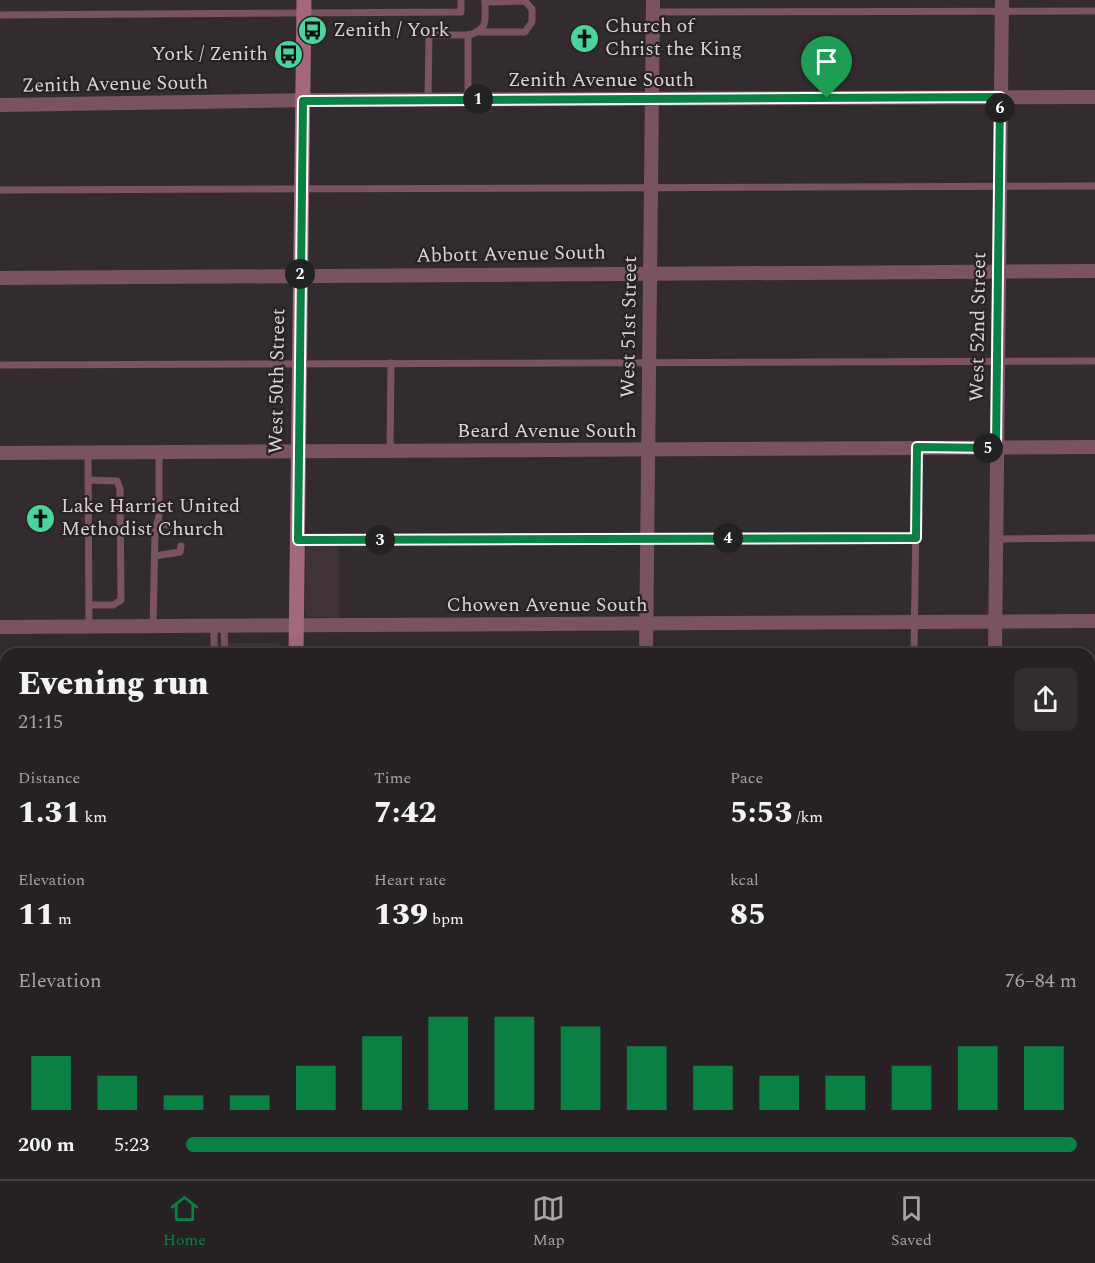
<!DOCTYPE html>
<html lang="en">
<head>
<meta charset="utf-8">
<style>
  :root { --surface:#262122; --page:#322e2f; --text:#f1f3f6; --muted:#a4a3a5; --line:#423e40; --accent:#0b8043 }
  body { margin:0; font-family:Spectral,serif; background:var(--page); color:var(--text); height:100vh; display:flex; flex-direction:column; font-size:22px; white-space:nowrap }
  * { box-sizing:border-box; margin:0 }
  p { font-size:20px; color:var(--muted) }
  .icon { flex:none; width:33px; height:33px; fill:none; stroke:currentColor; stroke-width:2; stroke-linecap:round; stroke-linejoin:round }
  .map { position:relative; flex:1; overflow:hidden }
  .side { position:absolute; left:0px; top:648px; width:1095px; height:531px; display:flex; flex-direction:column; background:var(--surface); border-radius:18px 18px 0 0; box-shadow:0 3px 15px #0003,0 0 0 2px var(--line) }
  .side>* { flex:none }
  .pin { position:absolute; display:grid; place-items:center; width:51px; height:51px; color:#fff; margin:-62px -26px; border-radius:50% 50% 50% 0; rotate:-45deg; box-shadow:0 0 6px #0007 }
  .pin .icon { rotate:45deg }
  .km { position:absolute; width:30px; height:30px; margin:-15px; border-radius:50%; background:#222; color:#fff; font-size:16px; line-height:30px; text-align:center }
  .round { display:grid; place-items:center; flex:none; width:63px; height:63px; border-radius:9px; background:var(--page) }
  .head { display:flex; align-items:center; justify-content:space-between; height:102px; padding:0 18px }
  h1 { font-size:33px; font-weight:800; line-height:45px }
  .figures { display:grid; grid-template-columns:repeat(3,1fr); gap:9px; height:102px; padding:6px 18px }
  .figures div { display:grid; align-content:center }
  .figures b { font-size:30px; font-weight:800 }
  .figures small { font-size:16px; font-weight:400 }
  .figures p { font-size:16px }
  .chart { height:168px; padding:12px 18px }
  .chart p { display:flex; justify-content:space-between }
  .chart svg { width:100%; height:108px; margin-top:6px; stroke:var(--accent); stroke-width:6 }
  ul { padding:0 18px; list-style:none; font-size:20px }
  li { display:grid; grid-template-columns:96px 72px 1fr; align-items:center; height:45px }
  li i { height:15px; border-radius:8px; background:var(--accent) }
  .tab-bar { display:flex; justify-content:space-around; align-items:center; height:84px; border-top:2px solid var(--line); background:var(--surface); font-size:16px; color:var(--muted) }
  .tab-bar a { display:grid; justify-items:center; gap:3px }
  .tab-bar .active { color:var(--accent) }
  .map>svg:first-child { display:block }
  .built { fill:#403338 }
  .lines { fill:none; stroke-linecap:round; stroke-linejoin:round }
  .path { stroke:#6e686a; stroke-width:2; stroke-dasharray:4.5 4.5; stroke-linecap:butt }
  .lane { stroke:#7a5362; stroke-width:7 }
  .street { stroke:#7a5362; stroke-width:14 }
  .secondary { stroke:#a3677e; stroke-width:15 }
  .route-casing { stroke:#fff; stroke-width:12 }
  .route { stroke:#0b8043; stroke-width:8 }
  .labels { text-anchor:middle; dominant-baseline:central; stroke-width:4.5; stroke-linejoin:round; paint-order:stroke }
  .poi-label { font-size:20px; fill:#d8d4d6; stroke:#282224; text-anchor:start }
  .street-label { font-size:20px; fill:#d8d4d6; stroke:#282224 }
</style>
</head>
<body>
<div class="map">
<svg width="1095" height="1179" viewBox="0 0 1095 1179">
  <rect width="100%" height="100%" fill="#322c2e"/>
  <g class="built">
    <polygon points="339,537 339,618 308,617 305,613 306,538"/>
    <rect x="216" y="643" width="63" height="11"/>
    <rect x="18" y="1173" width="609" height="6"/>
  </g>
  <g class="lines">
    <g class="path">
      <polyline points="1094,1165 1095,1166"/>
      <polyline points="462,1173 462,1179"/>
    </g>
    <g class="lane">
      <polyline points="652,12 1095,11"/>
      <polyline points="0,15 461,12 461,0"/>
      <polyline points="480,32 525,32 532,22 532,9 525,1 485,2"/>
      <path d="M468,35C489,30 485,19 485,0"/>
      <polyline points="428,100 429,35 468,35 468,99"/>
      <polyline points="0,190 1095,186"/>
      <polyline points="0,365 1095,361"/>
      <polyline points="390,451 391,363"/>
      <polyline points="88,452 89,627"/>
      <polyline points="88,480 117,481 120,489 121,600 113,605 89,605"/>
      <polyline points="157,523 179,527 181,533"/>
      <polyline points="997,539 1095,538"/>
      <polyline points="298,540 916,538"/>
      <polyline points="155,556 180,552 181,546"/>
      <polyline points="153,627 155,532 159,516 159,452"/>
      <polyline points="224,627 225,654"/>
      <polyline points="214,654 214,627"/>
      <polyline points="914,654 917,447"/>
      <polyline points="1089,712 1095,712"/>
      <polyline points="0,716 6,716"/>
      <polyline points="1089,887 1095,887"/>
      <polyline points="0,891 6,891"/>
      <polyline points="1089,1061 1095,1061"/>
      <polyline points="0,1067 6,1067"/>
      <polyline points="399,1173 400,1179"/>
      <polyline points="852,1173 867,1179"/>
      <polyline points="29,1179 29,1173"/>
      <polyline points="889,1179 903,1173"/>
    </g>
    <g class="street">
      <polyline points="0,105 314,100 1095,97"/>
      <polyline points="0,278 1095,271"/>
      <polyline points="0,453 1095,447"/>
      <polyline points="0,627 1095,621"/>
      <polyline points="646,654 653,0"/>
      <polyline points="995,654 1002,0"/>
      <polyline points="1089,797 1095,797"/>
      <polyline points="0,803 6,803"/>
      <polyline points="1089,972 1095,972"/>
      <polyline points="0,979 6,979"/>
      <polyline points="992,1173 992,1179"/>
    </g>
    <g class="secondary">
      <polyline points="296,654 304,0"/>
      <polyline points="1089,1149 1095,1149"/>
      <polyline points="0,1155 6,1154"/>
      <polyline points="101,1173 101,1179"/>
      <polyline points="289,1173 289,1179"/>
      <polyline points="638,1173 638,1179"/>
      <polyline points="649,1179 652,1173"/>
    </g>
  </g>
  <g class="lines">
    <defs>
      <polygon id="route" points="1000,97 996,448 917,447 916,538 298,540 303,101"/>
    </defs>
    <use href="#route" class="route-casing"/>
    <use href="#route" class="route"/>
  </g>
  <defs>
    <symbol id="bus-disc" viewBox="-11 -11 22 22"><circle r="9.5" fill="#4ad49c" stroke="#282224"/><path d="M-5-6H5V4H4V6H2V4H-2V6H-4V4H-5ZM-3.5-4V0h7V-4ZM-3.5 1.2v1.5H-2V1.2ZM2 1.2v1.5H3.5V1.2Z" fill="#111"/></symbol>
    <symbol id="church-disc" viewBox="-11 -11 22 22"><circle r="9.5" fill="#4ad49c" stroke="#282224"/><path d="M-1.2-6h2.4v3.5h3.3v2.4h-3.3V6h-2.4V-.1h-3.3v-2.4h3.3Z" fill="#111"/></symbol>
  </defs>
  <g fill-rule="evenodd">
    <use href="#bus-disc" x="296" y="14" width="33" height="33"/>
    <use href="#church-disc" x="568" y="22" width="33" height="33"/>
    <use href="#bus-disc" x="272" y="38" width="33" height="33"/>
    <use href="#church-disc" x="24" y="502" width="33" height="33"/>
  </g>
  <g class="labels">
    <g class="poi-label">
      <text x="605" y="26">Church of<tspan x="605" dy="23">Christ the King</tspan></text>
      <text x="333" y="30">Zenith / York</text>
      <text x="268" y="54" text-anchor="end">York / Zenith</text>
      <text x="61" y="506">Lake Harriet United<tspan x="61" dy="23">Methodist Church</tspan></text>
    </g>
    <g class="street-label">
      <text x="601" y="80">Zenith Avenue South</text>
      <text transform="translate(115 84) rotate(-1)">Zenith Avenue South</text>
      <text transform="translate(511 254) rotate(-1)">Abbott Avenue South</text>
      <text transform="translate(629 327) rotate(-89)">West 51st Street</text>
      <text transform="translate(978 327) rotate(-89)">West 52nd Street</text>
      <text transform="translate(277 381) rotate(-89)">West 50th Street</text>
      <text x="547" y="431">Beard Avenue South</text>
      <text x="547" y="605">Chowen Avenue South</text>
    </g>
  </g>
</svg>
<div class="pin" style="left:827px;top:98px;background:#1e9e55"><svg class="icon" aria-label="arrive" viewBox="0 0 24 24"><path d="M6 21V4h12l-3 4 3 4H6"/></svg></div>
<b class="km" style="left:478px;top:99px">1</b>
<b class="km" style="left:300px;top:274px">2</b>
<b class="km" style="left:380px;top:540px">3</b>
<b class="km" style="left:728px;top:538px">4</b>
<b class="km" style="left:988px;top:448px">5</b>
<b class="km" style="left:1000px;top:108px">6</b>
<section class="side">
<div class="head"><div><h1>Evening run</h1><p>21:15</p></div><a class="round"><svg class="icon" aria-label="share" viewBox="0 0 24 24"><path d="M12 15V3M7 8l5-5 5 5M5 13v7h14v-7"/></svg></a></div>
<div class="figures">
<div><p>Distance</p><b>1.31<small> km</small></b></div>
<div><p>Time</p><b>7:42</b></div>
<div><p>Pace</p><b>5:53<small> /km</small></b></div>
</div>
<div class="figures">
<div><p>Elevation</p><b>11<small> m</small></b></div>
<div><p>Heart rate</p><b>139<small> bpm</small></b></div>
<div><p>kcal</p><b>85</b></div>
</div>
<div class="chart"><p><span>Elevation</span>76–84 m</p>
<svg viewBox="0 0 160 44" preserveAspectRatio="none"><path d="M5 44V22M15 44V30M25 44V38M35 44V38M45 44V26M55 44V14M65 44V6M75 44V6M85 44V10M95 44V18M105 44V26M115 44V30M125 44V30M135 44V26M145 44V18M155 44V18"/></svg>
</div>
<ul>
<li><b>200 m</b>5:23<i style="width:100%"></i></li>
</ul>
</section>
</div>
<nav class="tab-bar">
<a class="active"><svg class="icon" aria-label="home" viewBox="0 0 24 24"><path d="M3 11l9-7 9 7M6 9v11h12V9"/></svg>Home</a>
<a><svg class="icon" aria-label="map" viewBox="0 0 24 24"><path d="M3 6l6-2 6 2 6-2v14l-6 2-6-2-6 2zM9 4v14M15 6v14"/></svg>Map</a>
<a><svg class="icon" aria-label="saved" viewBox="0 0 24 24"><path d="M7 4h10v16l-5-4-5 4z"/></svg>Saved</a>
</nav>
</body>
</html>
